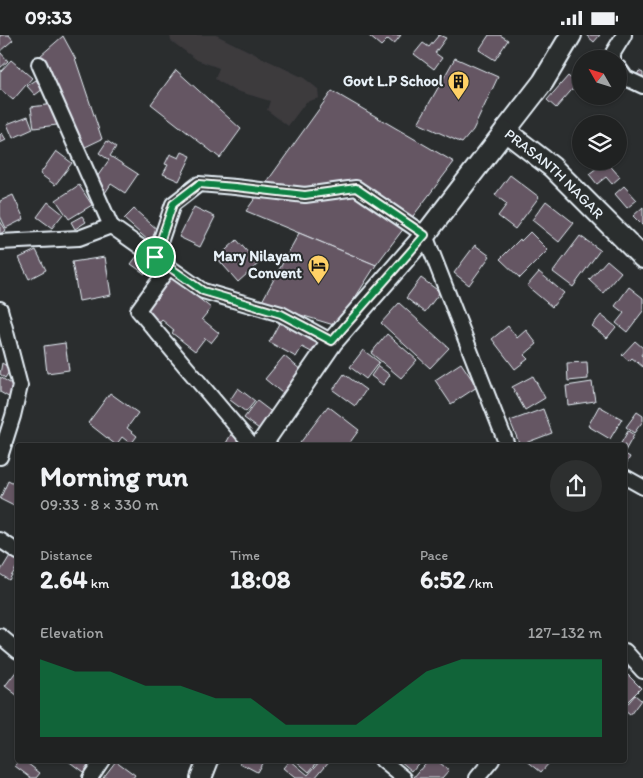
<!DOCTYPE html>
<html lang="en">
<head>
<meta charset="utf-8">
<style>
  :root { --surface:#202222; --page:#2d2f2f; --text:#f1f3f6; --muted:#a2a4a5; --line:#3d3f40; --accent:#0b8043 }
  body { margin:0; font-family:Itim,sans-serif; background:var(--page); color:var(--text); height:100vh; display:flex; flex-direction:column; font-size:19px; white-space:nowrap }
  * { box-sizing:border-box; margin:0 }
  p { font-size:16px; color:var(--muted) }
  .icon { flex:none; width:28px; height:28px; fill:none; stroke:currentColor; stroke-width:2; stroke-linecap:round; stroke-linejoin:round }
  .map { position:relative; flex:1; overflow:hidden }
  .side { position:absolute; left:15px; top:408px; width:612px; height:320px; display:flex; flex-direction:column; background:var(--surface); border-radius:5px; box-shadow:0 1px 4px #0004,0 0 0 1px var(--line) }
  .side>* { flex:none }
  .needle { width:32px; rotate:309deg }
  .controls { position:absolute; left:572px; top:15px; display:grid; gap:10px }
  .controls a { display:grid; place-items:center; width:55px; height:55px; border-radius:50%; background:var(--surface); box-shadow:0 1px 4px #0004,0 0 0 1px var(--line); font-size:25px }
  .pin { position:absolute; display:grid; place-items:center; width:42px; height:42px; color:#fff; margin:-21px; border:2px solid #fff; border-radius:50%; box-shadow:0 1px 5px #0007 }
  .round { display:grid; place-items:center; flex:none; width:52px; height:52px; border-radius:26px; background:var(--page) }
  .overview { display:flex; align-items:center; justify-content:space-between; height:85px; padding:0 25px }
  h1 { font-size:28px; font-weight:700; line-height:38px }
  .figures { display:grid; grid-template-columns:repeat(3,1fr); gap:8px; height:85px; padding:5px 25px }
  .figures div { display:grid; align-content:center }
  .figures b { font-size:25px; font-weight:700 }
  .figures small { font-size:14px; font-weight:400 }
  .figures p { font-size:14px }
  .chart { height:140px; padding:10px 25px }
  .chart p { display:flex; justify-content:space-between }
  .chart svg { width:100%; height:90px; margin-top:5px; fill:var(--accent); opacity:.7 }
  .status { display:flex; justify-content:space-between; align-items:center; height:35px; padding:0 25px; background:var(--surface); direction:ltr }
  .status svg { height:14px; fill:currentColor }
  .map>svg:first-child { display:block }
  .built { fill:#3c3a3e }
  .building { fill:#655763; stroke:#e8f1f8 }
  .lines { fill:none; stroke-linecap:round; stroke-linejoin:round }
  .street-casing { stroke:#e8f1f8; stroke-width:18 }
  .secondary-casing { stroke:#e8f1f8; stroke-width:24 }
  .street { stroke:#2a2d2e; stroke-width:14 }
  .secondary { stroke:#2a2d2e; stroke-width:20 }
  .route-casing { stroke:#fff; stroke-width:10 }
  .route { stroke:#0b8043; stroke-width:6 }
  .labels { text-anchor:middle; dominant-baseline:central; stroke-width:4; stroke-linejoin:round; paint-order:stroke }
  .poi-label { font-size:15px; font-weight:bold; fill:#e8f1f8; stroke:#2a2d2e; text-anchor:end }
  .street-label { font-size:15px; fill:#e8f1f8; stroke:#2a2d2e }
</style>
</head>
<body>
<div class="status"><b>09:33</b><svg viewBox="0 0 49 12"><path d="M0 12V9h3v3zM5 12V6h3v6zM10 12V3h3v9zM15 12V0h3v12zM26 1h20v11H26zM47 4h2v5h-2z"/></svg></div>
<div class="map">
<svg width="643" height="743" viewBox="0 0 643 743">
  <rect width="100%" height="100%" fill="#2a2d2e"/>
  <filter id="ink" filterUnits="userSpaceOnUse"><feTurbulence type="fractalNoise" baseFrequency=".02" numOctaves="2"/><feDisplacementMap in="SourceGraphic" scale="10" xChannelSelector="R" yChannelSelector="G"/><feConvolveMatrix kernelMatrix="1 2 1 2 8 2 1 2 1" color-interpolation-filters="sRGB"/></filter>
  <g filter="url(#ink)">
    <polygon class="built" points="170,0 216,0 304,43 318,54 319,63 306,67 288,91 267,75 270,66 233,55 215,44 219,33 197,25 171,6"/>
    <g class="building">
      <polygon points="0,0 9,0 13,5 0,16"/>
      <polygon points="371,0 401,0 394,9 388,4 381,11 369,1"/>
      <polygon points="439,0 446,3 435,18 442,23 434,34 414,19 423,8 429,12"/>
      <polygon points="489,0 500,0 508,5 495,25 479,15"/>
      <polygon points="586,0 600,0 594,7"/>
      <polygon points="63,1 75,23 102,104 81,114 40,21"/>
      <polygon points="0,17 8,26 0,33"/>
      <polygon points="455,23 498,42 473,95 462,108 418,88"/>
      <polygon points="11,25 32,43 13,65 0,54 0,37"/>
      <polygon points="176,35 241,94 220,123 151,69"/>
      <polygon points="639,36 643,38 643,50 634,46"/>
      <polygon points="568,41 577,49 556,73 547,65"/>
      <polygon points="36,45 43,54 35,60 27,51"/>
      <polygon points="332,56 454,127 376,230 246,176"/>
      <polygon points="54,69 57,90 34,93 31,72"/>
      <polygon points="28,81 33,94 13,103 7,89"/>
      <polygon points="2,98 6,105 0,108 0,100"/>
      <polygon points="107,106 116,112 110,121 138,139 125,158 111,149 105,158 92,149 109,125 99,118"/>
      <polygon points="56,116 72,128 55,150 40,139"/>
      <polygon points="182,117 191,121 179,146 163,139 168,130 165,129 170,119 179,123"/>
      <polygon points="606,126 620,142 612,149 606,142 597,149 589,139"/>
      <polygon points="510,140 539,162 515,194 498,181 507,169 495,160"/>
      <polygon points="79,150 92,170 69,184 56,165"/>
      <polygon points="624,151 637,165 627,173 615,159"/>
      <polygon points="13,160 24,184 6,193 0,181 0,166"/>
      <polygon points="546,166 574,188 559,207 532,185"/>
      <polygon points="48,167 63,179 52,193 37,182"/>
      <polygon points="194,172 215,182 200,212 179,202"/>
      <polygon points="643,172 643,191 633,181"/>
      <polygon points="134,174 159,196 150,207 124,184"/>
      <polygon points="82,181 86,187 75,194 71,187"/>
      <polygon points="0,186 6,195 0,199"/>
      <polygon points="530,197 548,215 520,243 500,224 520,204 521,206"/>
      <polygon points="299,198 376,230 337,291 261,268"/>
      <polygon points="580,201 600,215 573,252 553,237"/>
      <polygon points="237,205 258,229 238,247 217,223"/>
      <polygon points="475,210 490,221 469,250 454,238"/>
      <polygon points="36,215 46,235 29,244 19,223"/>
      <polygon points="140,217 154,227 145,239 131,229"/>
      <polygon points="105,222 111,260 79,266 72,227"/>
      <polygon points="607,225 621,237 603,258 589,245"/>
      <polygon points="539,237 564,258 552,272 527,251"/>
      <polygon points="174,238 195,255 192,258 211,273 202,284 219,298 211,308 205,303 195,316 172,298 174,295 162,285 156,292 141,280"/>
      <polygon points="421,243 440,257 425,277 406,263"/>
      <polygon points="629,252 643,263 643,276 627,297 616,288 624,278 615,271"/>
      <polygon points="399,268 449,313 430,333 381,288"/>
      <polygon points="601,280 616,292 607,303 592,291"/>
      <polygon points="283,281 325,305 317,320 302,312 296,322 269,307"/>
      <polygon points="508,291 517,303 526,295 537,309 524,320 528,324 515,334 492,304"/>
      <polygon points="387,299 417,325 401,343 371,318"/>
      <polygon points="635,306 643,313 643,317 641,320 643,322 643,332 632,323 629,326 622,320"/>
      <polygon points="65,308 69,335 47,338 44,311"/>
      <polygon points="363,315 379,327 366,344 350,332"/>
      <polygon points="284,321 301,335 282,358 265,344"/>
      <polygon points="587,327 588,344 568,346 567,328"/>
      <polygon points="2,328 11,334 5,343 0,339"/>
      <polygon points="461,328 477,352 451,369 435,345"/>
      <polygon points="378,331 390,340 383,350 371,341"/>
      <polygon points="344,339 366,355 355,371 333,355"/>
      <polygon points="533,341 545,363 525,375 512,352"/>
      <polygon points="0,342 18,353 12,364 0,357"/>
      <polygon points="592,347 595,366 568,370 566,351"/>
      <polygon points="238,353 255,366 246,377 230,365"/>
      <polygon points="110,358 138,378 127,393 137,401 131,409 122,402 116,410 88,388"/>
      <polygon points="257,366 278,382 266,399 244,383"/>
      <polygon points="328,371 359,395 348,410 303,410 300,408"/>
      <polygon points="599,371 622,384 610,404 588,391"/>
      <polygon points="543,374 552,398 520,410 510,386"/>
      <polygon points="637,377 643,381 643,386 634,398 626,392"/>
      <polygon points="234,394 250,410 225,410"/>
      <polygon points="628,396 634,400 625,416 625,410 620,410"/>
      <polygon points="625,419 630,422 625,431"/>
      <polygon points="8,446 18,451 18,464 14,471 0,464"/>
      <polygon points="11,519 18,523 18,530 9,545 0,539 0,537"/>
      <polygon points="625,627 630,632 625,638"/>
      <polygon points="18,634 18,661 5,651"/>
      <polygon points="628,640 641,653 625,669 625,643"/>
      <polygon points="635,660 641,665 630,680 625,676 625,672"/>
      <polygon points="20,725 23,725 40,738 36,743 31,743 15,731"/>
      <polygon points="67,725 91,725 83,737"/>
      <polygon points="241,725 264,725 257,737 240,728"/>
      <polygon points="290,725 308,740 321,725 330,725 315,743 295,743 283,733"/>
      <polygon points="295,725 319,725 309,737"/>
      <polygon points="399,725 421,725 412,736"/>
      <polygon points="428,725 436,725 449,735 442,743 416,743 414,742"/>
      <polygon points="526,725 550,725 551,726 541,737"/>
      <polygon points="116,726 135,740 133,743 103,743"/>
    </g>
    <g class="lines">
      <defs>
        <g id="street">
          <polyline points="613,24 613,18 624,0"/>
          <polyline points="39,29 111,191"/>
          <polyline points="619,33 626,43 643,51"/>
          <polyline points="0,207 79,203 111,191 203,256 281,279 332,307"/>
          <polyline points="155,222 173,169 199,149 235,152 305,160 356,153 425,200 507,410"/>
          <polyline points="169,232 138,275 252,410"/>
          <polyline points="0,274 20,351 13,381 0,422"/>
          <polyline points="625,442 643,452"/>
          <polyline points="0,505 18,517"/>
          <polyline points="0,601 18,616"/>
          <polyline points="625,616 643,636"/>
          <polyline points="382,725 404,743"/>
          <polyline points="90,743 102,725"/>
          <polyline points="477,743 492,725"/>
        </g>
        <g id="secondary">
          <path id="s1" d="M571,0L543,47L505,96L552,132L643,223"/>
          <polyline points="261,410 332,307 425,200 505,96"/>
          <polyline points="201,743 208,725"/>
        </g>
      </defs>
      <use href="#street" class="street-casing"/>
      <use href="#secondary" class="secondary-casing"/>
      <use href="#street" class="street"/>
      <use href="#secondary" class="secondary"/>
    </g>
  </g>
  <g class="lines" filter="url(#ink)">
    <defs>
      <polygon id="route" points="199,149 235,152 305,160 356,153 425,200 332,306 281,279 203,256 155,222 173,169"/>
    </defs>
    <use href="#route" class="route-casing"/>
    <use href="#route" class="route"/>
  </g>
  <defs>
    <symbol id="building-pin" viewBox="-11 -11 22 30"><path d="M0 17L-7.5 6A9.5 9.5 0 1 1 7.5 6Z" fill="#ffd166" stroke="#2a2d2e"/><path d="M-4-6H4V6H1V3H-1V6H-4ZM-2.5-4.3h1.7v1.8h-1.7ZM.8-4.3h1.7v1.8H.8ZM-2.5-1h1.7V.8h-1.7ZM.8-1h1.7V.8H.8Z" fill="#111"/></symbol>
    <symbol id="hotel-pin" viewBox="-11 -11 22 30"><path d="M0 17L-7.5 6A9.5 9.5 0 1 1 7.5 6Z" fill="#ffd166" stroke="#2a2d2e"/><path d="M-6-4.5h1.5V1H6V5H4.5V3h-9V5H-6ZM-4 0a1.8 1.8 0 1 1 3.6 0ZM.5 0V-2.5h3Q6-2.5 6 0Z" fill="#111"/></symbol>
  </defs>
  <g fill-rule="evenodd">
    <use href="#building-pin" x="446" y="34" width="25" height="34"/>
    <use href="#hotel-pin" x="306" y="218" width="25" height="34"/>
  </g>
  <g class="labels">
    <g class="poi-label">
      <text x="443" y="46">Govt L.P School</text>
      <text x="302" y="221">Mary Nilayam<tspan x="302" dy="17">Convent</tspan></text>
    </g>
    <g class="street-label">
      <text stroke="none"><textPath href="#s1" startOffset="182">PRASANTH NAGAR</textPath></text>
    </g>
  </g>
</svg>
<div class="controls">
<a><svg class="needle" viewBox="-14 -14 28 28"><path d="M0-13l5 13h-10z" fill="#e53935"/><path d="M0 13l5-13h-10z" fill="#a2a4a5"/></svg></a>
<a><svg class="icon" aria-label="layers" viewBox="0 0 24 24"><path d="M12 4l9 5-9 5-9-5zM3 14l9 5 9-5"/></svg></a>
</div>
<div class="pin" style="left:155px;top:222px;background:#1e9e55"><svg class="icon" aria-label="arrive" viewBox="0 0 24 24"><path d="M6 21V4h12l-3 4 3 4H6"/></svg></div>
<section class="side">
<div class="overview"><div><h1>Morning run</h1><p>09:33 · 8 × 330 m</p></div><a class="round"><svg class="icon" aria-label="share" viewBox="0 0 24 24"><path d="M12 15V3M7 8l5-5 5 5M5 13v7h14v-7"/></svg></a></div>
<div class="figures">
<div><p>Distance</p><b>2.64<small> km</small></b></div>
<div><p>Time</p><b>18:08</b></div>
<div><p>Pace</p><b>6:52<small> /km</small></b></div>
</div>
<div class="chart"><p><span>Elevation</span>127–132 m</p>
<svg viewBox="0 0 160 44" preserveAspectRatio="none"><path d="M0 44V6L10 12L20 12L30 19L40 19L50 25L60 25L70 38L80 38L90 38L100 25L110 12L120 6L130 6L140 6L150 6L160 6V44z"/></svg>
</div>
</section>
</div>
</body>
</html>
